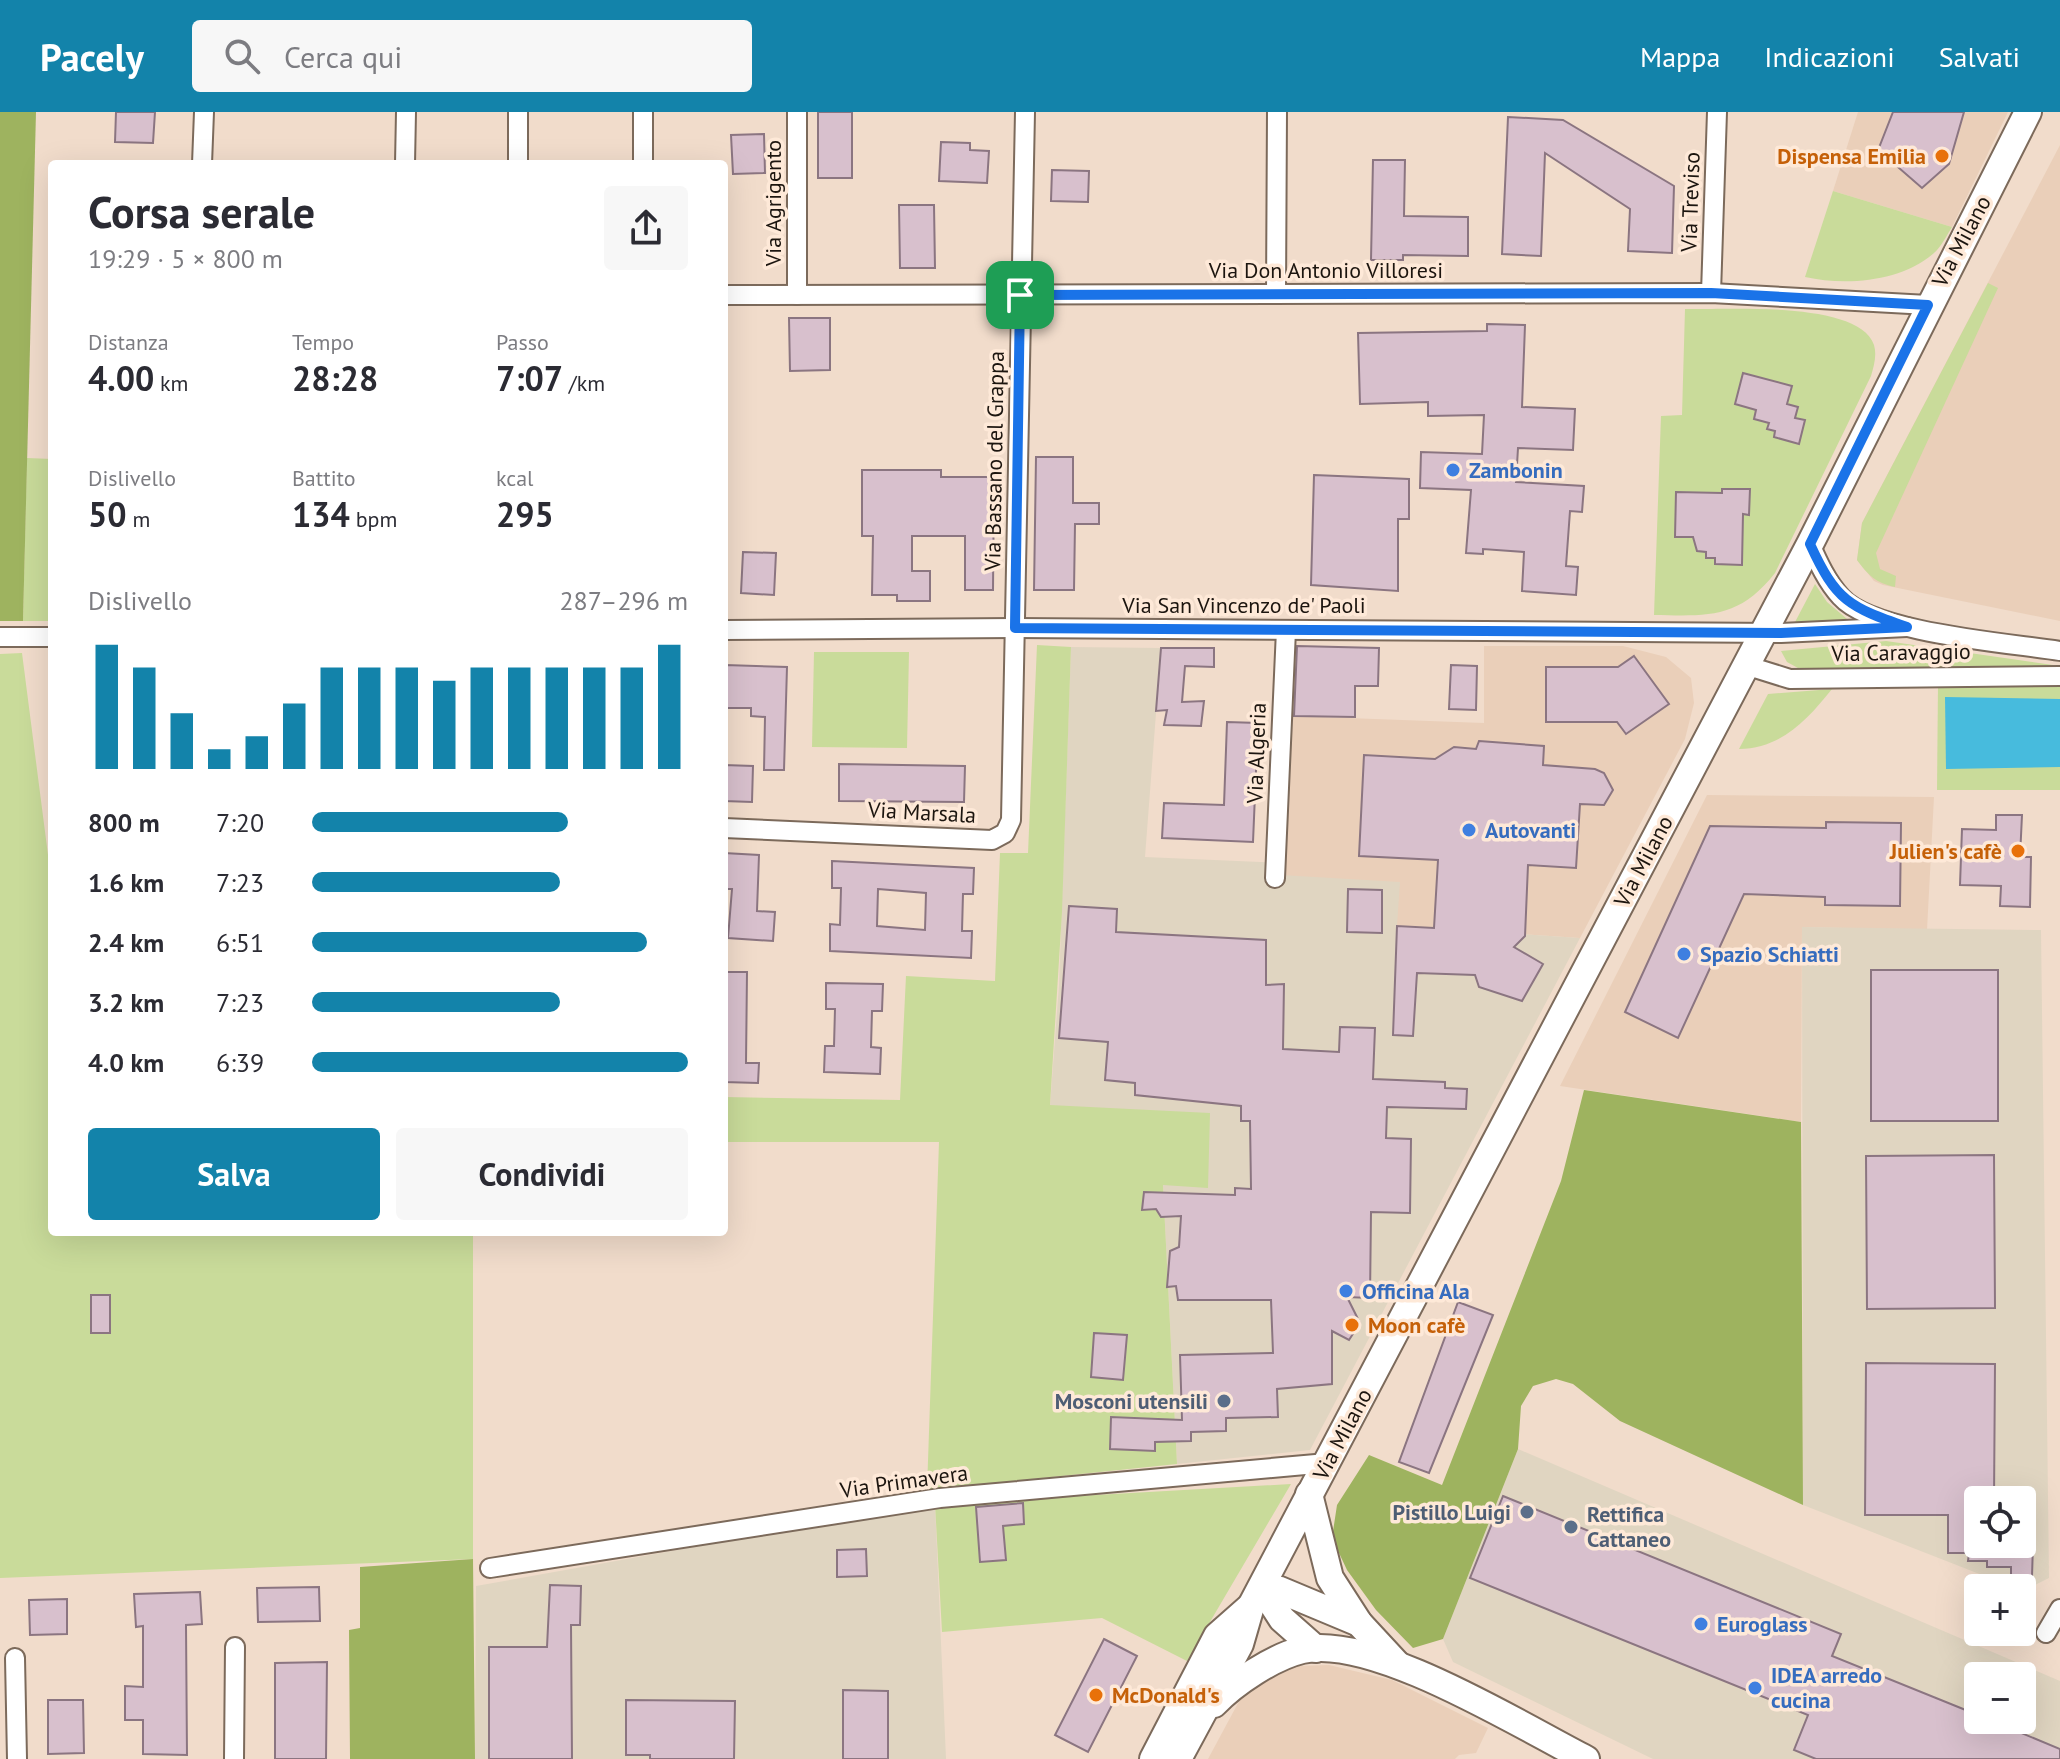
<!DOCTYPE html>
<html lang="it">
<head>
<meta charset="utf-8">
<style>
  :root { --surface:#fff; --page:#f7f7f7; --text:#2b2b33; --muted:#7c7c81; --accent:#1383aa }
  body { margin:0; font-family:"PT Sans",sans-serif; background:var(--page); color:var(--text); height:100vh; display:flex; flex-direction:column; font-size:30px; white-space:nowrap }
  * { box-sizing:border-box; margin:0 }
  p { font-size:26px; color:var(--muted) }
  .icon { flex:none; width:44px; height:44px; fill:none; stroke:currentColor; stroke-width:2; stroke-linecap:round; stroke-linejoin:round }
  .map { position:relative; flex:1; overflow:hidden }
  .side { position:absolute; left:48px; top:48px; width:680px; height:1076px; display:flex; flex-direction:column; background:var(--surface); border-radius:8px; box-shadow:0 8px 32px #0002 }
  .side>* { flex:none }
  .fabs { position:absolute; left:1964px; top:1374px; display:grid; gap:16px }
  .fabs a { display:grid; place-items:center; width:72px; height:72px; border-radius:8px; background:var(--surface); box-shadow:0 8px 32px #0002; font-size:40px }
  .pin { position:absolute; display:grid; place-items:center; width:68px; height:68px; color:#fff; margin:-34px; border-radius:16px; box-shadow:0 4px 12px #0006 }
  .round { display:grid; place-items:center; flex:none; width:84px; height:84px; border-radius:8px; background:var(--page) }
  .head { display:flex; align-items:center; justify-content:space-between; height:136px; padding:0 40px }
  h1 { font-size:44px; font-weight:800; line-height:60px }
  .metrics { display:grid; grid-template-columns:repeat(3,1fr); gap:12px; height:136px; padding:8px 40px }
  .metrics div { display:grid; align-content:center }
  .metrics b { font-size:34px; font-weight:800 }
  .metrics small { font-size:22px; font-weight:400 }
  .metrics p { font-size:22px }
  .chart { height:224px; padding:16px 40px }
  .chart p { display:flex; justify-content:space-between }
  .chart svg { width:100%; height:144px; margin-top:8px; stroke:var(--accent); stroke-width:6 }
  .cta { display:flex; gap:16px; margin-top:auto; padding:16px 40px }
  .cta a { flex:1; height:92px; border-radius:8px; background:var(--accent); color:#fff; font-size:32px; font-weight:800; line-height:92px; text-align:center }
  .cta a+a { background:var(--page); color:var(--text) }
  ul { padding:0 40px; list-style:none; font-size:26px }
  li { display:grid; grid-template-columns:128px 96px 1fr; align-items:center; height:60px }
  li i { height:20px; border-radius:10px; background:var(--accent) }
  header { display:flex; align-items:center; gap:48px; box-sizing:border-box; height:112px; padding:0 40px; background:var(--accent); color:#fff }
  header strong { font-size:38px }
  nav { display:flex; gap:44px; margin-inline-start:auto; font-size:28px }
  .search { width:560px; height:72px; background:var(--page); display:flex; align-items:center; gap:20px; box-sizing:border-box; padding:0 28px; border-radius:8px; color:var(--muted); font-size:30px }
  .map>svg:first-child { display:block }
  .built { fill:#eacfb9 }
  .industrial { fill:#e0d5c1; fill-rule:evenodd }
  .green { fill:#c9db9a }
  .forest { fill:#9eb35f }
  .water { fill:#47bbdd }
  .building { fill:#d8c0cd; stroke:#8b7581; stroke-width:2; fill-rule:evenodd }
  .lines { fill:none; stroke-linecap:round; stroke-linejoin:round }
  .street-casing { stroke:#7c6a5b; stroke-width:22 }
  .secondary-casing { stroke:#7c6a5b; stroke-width:30 }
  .street { stroke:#fff; stroke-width:18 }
  .secondary { stroke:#fff; stroke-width:26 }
  .route-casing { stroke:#fff; stroke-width:16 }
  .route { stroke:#1a73e8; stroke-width:10 }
  .food-dot { fill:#e8710a; stroke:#fee9d8; stroke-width:3 }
  .shop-dot { fill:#3f7fe0; stroke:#fee9d8; stroke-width:3 }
  .service-dot { fill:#5c6f8a; stroke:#fee9d8; stroke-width:3 }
  .labels { text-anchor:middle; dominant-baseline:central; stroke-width:7; stroke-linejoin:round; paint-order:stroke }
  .food-label { font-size:22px; font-weight:bold; fill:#c56008; stroke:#fee9d8; text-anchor:end }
  .street-label { font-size:22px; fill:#1c150f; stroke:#fee9d8 }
  .shop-label { font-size:22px; font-weight:bold; fill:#366cbe; stroke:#fee9d8; text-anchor:start }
  .service-label { font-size:22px; font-weight:bold; fill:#4e5e75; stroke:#fee9d8; text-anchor:end }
</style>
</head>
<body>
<header>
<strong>Pacely</strong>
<div class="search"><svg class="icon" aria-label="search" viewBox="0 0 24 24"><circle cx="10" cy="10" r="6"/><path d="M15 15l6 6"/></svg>Cerca qui</div>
<nav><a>Mappa</a><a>Indicazioni</a><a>Salvati</a></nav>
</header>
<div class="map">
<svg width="2060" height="1647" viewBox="0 0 2060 1647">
  <rect width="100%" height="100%" fill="#f1dccb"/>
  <g class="built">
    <polygon points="1858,0 2008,0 1952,115 1833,79"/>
    <polygon points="2060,33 2060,509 1883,473 1874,469 1857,448 1862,411"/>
    <polygon points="1484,534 1623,534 1666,545 1691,566 1694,591 1685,627 1580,826 1397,814 1281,763 1293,604 1484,611"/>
    <polygon points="1707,683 1934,685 1927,818 1802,815 1801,1010 1560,974"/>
    <polygon points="1329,1553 1392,1568 1488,1616 1476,1641 1459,1643 1455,1647 1208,1647 1244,1580 1297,1554"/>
  </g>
  <g class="industrial">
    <polygon points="1071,535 1161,536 1145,745 1281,751 1281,763 1400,770 1397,814 1580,826 1310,1338 1177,1352 1163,1072 1050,994 1059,873"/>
    <path d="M1802,815L2041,818L2049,1466L2023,1479L1803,1393ZM1978,1388H2022V1432H1978Z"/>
    <path d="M1518,1337L2060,1569V1647H1653L1453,1550L1443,1527ZM1978,1564H2022V1608H1978Z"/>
    <polygon points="935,1392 946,1647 475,1647 476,1474"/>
  </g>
  <g class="green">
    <path d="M1833,79L1952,115C1947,123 1941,135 1934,141C1901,170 1846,174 1805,165Z"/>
    <path d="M1988,171L1998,176L1876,441L1880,457L1896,464L1895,475C1876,471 1868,463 1857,448L1862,411Z"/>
    <path d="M1685,197C1725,198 1859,188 1874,233C1877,243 1874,254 1871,264L1775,461C1739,507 1708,504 1654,503L1661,304L1682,303Z"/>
    <polygon points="27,346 52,347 52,509 23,509"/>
    <polygon points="1815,472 1827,490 1853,512 1794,512"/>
    <polygon points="1886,529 2060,554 2060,557 2013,554 1807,561 1787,550 1781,539"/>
    <polygon points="1037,533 1071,535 1062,800 1050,993 1210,1001 1208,1076 1163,1073 1177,1352 927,1378 939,1030 724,1030 724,985 900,988 906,864 995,869 1000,741 1028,741"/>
    <polygon points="814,540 909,540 907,636 812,635"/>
    <polygon points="22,541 52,774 52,1120 473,1120 473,1447 0,1466 0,542"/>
    <polygon points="1938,573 2060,575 2060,678 1937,678"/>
    <path d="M1832,577C1807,608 1782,636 1739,637L1768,582Z"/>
    <polygon points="1291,1372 1187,1549 1102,1506 942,1520 935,1392"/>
  </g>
  <g class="forest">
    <polygon points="0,0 36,0 23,509 0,509"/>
    <polygon points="1584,978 1801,1010 1803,1393 1620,1309 1573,1272 1556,1267 1533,1274 1521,1294 1518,1337 1443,1527 1413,1536 1376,1498 1347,1458 1332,1426 1337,1393 1369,1343 1442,1373 1561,1069"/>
    <polygon points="473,1447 475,1647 350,1647 349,1518 360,1516 360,1455"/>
  </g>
  <polygon class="water" points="1945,585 2060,587 2060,655 1946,657"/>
  <g class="building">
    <polygon points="116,0 155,0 153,31 115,30"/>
    <rect x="818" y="0" width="34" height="66"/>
    <polygon points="1893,0 1964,0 1949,52 1922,76 1891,49 1873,51"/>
    <polygon points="1508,5 1563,8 1674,74 1672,141 1628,139 1630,97 1545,41 1541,144 1502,142"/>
    <polygon points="764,22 765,61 733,62 731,23"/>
    <polygon points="941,30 970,31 970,38 989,39 987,71 939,69"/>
    <polygon points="1373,48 1405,48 1404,104 1468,105 1468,144 1403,143 1403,148 1371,148"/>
    <polygon points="1052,58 1089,59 1088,90 1051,89"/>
    <polygon points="899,93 934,93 935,156 900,156"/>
    <polygon points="789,206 830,206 830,258 790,259"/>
    <polygon points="1487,212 1525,213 1522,295 1575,297 1573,338 1518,336 1516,370 1584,374 1582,400 1570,399 1566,454 1578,455 1576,483 1522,479 1524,440 1483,437 1483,442 1466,441 1471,378 1420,376 1421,340 1482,342 1484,303 1428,304 1428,290 1360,292 1358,221 1487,219"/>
    <polygon points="1743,261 1792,274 1787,292 1798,295 1795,306 1805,308 1799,332 1774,325 1775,319 1767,317 1769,311 1754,307 1756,298 1735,292"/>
    <polygon points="1036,345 1073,345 1073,391 1099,391 1099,412 1075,412 1074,478 1034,478"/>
    <polygon points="862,358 941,358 941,365 994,365 993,478 965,478 965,424 912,424 912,459 930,459 930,489 897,489 897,483 872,483 873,424 862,424"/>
    <polygon points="1314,363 1409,367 1409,407 1398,407 1398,479 1311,473"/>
    <polygon points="1722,377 1750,377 1749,403 1743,402 1742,453 1715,452 1715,446 1706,446 1706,440 1697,439 1693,425 1675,425 1676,380 1722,381"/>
    <polygon points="743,440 776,441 774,483 741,481"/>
    <polygon points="1297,534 1379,536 1378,574 1355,574 1355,605 1294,604"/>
    <polygon points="1161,536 1214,536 1214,555 1185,554 1182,590 1204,589 1201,614 1164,613 1167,598 1156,599"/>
    <polygon points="1634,544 1669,592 1626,622 1617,610 1546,610 1546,555 1618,555"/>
    <polygon points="725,553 787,555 784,658 764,658 765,605 751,604 751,596 724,596"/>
    <polygon points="1451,553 1477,554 1476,598 1449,597"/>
    <polygon points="1227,610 1258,611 1253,730 1162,726 1164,691 1224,693"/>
    <polygon points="1479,629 1544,634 1543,653 1595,657 1604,661 1613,678 1604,693 1580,692 1576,756 1528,753 1525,824 1514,835 1543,852 1522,889 1479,875 1475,863 1417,861 1413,924 1393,923 1397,814 1434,816 1438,748 1359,744 1364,643 1435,647 1454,635 1476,637"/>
    <polygon points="839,652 965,654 964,690 839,689"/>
    <polygon points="724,653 753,654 752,690 724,689"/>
    <polygon points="1996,703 2022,703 2020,745 2031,745 2030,795 2000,794 2001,774 1960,773 1962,717 1996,718"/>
    <polygon points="1826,710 1901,711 1900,794 1825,793 1825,785 1744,782 1678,926 1625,900 1710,714 1826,716"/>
    <polygon points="724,741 759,743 757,799 775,800 773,829 728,826 732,777 724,777"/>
    <path d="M832,749L974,756L973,782H963L962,819H972L971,846L830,839V812L840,813L841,776H832ZM878,777L926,781L925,818L877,814Z"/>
    <polygon points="1348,777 1382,778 1382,821 1347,820"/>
    <polygon points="1069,794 1117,797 1116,820 1266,828 1266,873 1284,872 1283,937 1339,940 1340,915 1375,916 1373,967 1445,970 1445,976 1467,977 1466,997 1387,995 1386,1026 1411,1027 1410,1101 1371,1100 1370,1186 1347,1185 1360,1211 1349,1228 1332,1219 1332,1272 1277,1277 1278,1305 1226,1306 1226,1319 1191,1320 1191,1329 1155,1330 1155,1339 1110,1337 1111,1305 1182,1308 1180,1243 1273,1241 1271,1188 1178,1188 1176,1174 1167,1175 1170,1139 1179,1135 1181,1104 1161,1105 1156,1097 1142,1098 1144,1080 1235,1083 1235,1076 1251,1077 1250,1009 1241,1009 1241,994 1135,983 1135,971 1105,968 1108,930 1059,926"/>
    <rect x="1871" y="858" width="127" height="151"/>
    <polygon points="724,860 747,860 746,951 759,951 758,971 724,970"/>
    <polygon points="826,871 883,872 882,899 872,899 871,935 881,936 880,962 824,960 825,934 834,934 835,897 826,897"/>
    <polygon points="1994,1043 1995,1196 1867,1197 1866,1044"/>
    <rect x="91" y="1183" width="19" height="38"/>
    <polygon points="1458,1190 1493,1203 1429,1361 1399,1350"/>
    <polygon points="1094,1221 1127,1223 1123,1268 1091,1265"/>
    <polygon points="1866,1251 1995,1252 1994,1388 1978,1388 1978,1432 2033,1432 2032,1464 2011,1464 2011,1455 1987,1455 1987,1449 1968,1449 1969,1441 1948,1441 1948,1403 1865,1403"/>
    <polygon points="1503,1384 1841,1522 1832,1544 1978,1603 1978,1608 1990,1608 2060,1637 2060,1647 1816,1647 1794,1638 1808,1603 1470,1466"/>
    <polygon points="1023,1391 1024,1412 1003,1414 1006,1448 980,1450 976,1395"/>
    <polygon points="866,1437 867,1464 837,1465 837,1438"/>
    <polygon points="550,1473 581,1474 580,1513 571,1513 572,1647 489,1647 489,1535 547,1535"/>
    <polygon points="319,1475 320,1509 258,1510 257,1476"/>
    <polygon points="200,1480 202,1512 186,1513 187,1643 143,1642 143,1608 125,1608 125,1574 143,1575 143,1514 136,1515 134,1482"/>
    <polygon points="67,1487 67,1522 30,1523 29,1488"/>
    <polygon points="1104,1527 1137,1544 1088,1640 1055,1623"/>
    <polygon points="327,1550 326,1647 275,1647 275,1551"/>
    <polygon points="843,1578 888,1579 888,1647 843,1647"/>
    <polygon points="48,1588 83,1588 84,1641 48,1642"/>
    <polygon points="626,1588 735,1589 734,1647 650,1647 650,1643 626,1643"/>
  </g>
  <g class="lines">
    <defs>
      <g id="street">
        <polyline points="643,0 643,52"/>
        <polyline points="202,52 204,0"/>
        <polyline points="405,52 406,0"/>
        <polyline points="518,52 518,0"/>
        <polyline points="1711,181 1717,0"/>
        <polyline points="1276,182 1277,0"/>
        <polyline points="724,183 1711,181 1928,193"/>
        <polyline points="797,183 797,0"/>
        <path d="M1810,432C1818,450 1827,470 1841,485C1873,521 2010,531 2060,539"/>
        <polyline points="724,518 1015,516 1781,521 1907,515"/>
        <polyline points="0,525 52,525"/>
        <polyline points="1745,553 1790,567 2060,564"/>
        <polyline points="724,716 992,728 1005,721 1011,708 1025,0"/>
        <polyline points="1275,766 1286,518"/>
        <polyline points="490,1456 940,1386 1327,1351"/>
        <polyline points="2046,1521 2060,1497"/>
        <polyline points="15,1546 17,1647"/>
        <polyline points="234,1647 235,1535"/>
      </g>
      <g id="secondary">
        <polyline points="1309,1382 1330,1466 1359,1511 1397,1552"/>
        <polyline points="1262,1476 1280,1478 1359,1511"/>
        <polyline points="1262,1476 1282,1507 1316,1537"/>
        <path d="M1214,1592C1234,1571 1273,1545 1302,1538C1372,1521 1521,1614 1586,1647"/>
        <polyline points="1153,1647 1217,1524 1251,1494"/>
        <polyline points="1178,1647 1240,1532 1251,1494 1810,432 2028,0"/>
      </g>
    </defs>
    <use href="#street" class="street-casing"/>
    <use href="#secondary" class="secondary-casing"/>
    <use href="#street" class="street"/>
    <use href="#secondary" class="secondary"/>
  </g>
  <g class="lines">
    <defs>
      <path id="route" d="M1711,181L1928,193L1810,432C1836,489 1849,495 1907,515L1781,521L1015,516L1020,183Z"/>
    </defs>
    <use href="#route" class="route-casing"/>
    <use href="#route" class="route"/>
  </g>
  <g class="food-dot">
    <circle cx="1942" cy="44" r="8"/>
    <circle cx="2018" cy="739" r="8"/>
    <circle cx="1352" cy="1213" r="8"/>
    <circle cx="1096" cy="1583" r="8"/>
  </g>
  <g class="shop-dot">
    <circle cx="1453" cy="358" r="8"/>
    <circle cx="1469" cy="718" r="8"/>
    <circle cx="1684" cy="842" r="8"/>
    <circle cx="1346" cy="1179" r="8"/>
    <circle cx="1701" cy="1512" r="8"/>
    <circle cx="1755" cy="1576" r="8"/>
  </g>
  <g class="service-dot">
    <circle cx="1224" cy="1289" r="8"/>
    <circle cx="1527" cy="1400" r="8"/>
    <circle cx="1571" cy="1415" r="8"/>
  </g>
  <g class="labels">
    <g class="food-label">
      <text x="1926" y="44">Dispensa Emilia</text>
      <text x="2002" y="739">Julien's cafè</text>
      <text x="1368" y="1213" text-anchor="start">Moon cafè</text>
      <text x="1112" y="1583" text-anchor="start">McDonald's</text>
    </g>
    <g class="street-label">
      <text transform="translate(1690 90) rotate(-88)">Via Treviso</text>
      <text transform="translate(773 91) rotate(-90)">Via Agrigento</text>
      <text transform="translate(1961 129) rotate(-62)">Via Milano</text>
      <text x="1326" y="158">Via Don Antonio Villoresi</text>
      <text transform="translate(994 349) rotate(-89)">Via Bassano del Grappa</text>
      <text x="1244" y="493">Via San Vincenzo de' Paoli</text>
      <text transform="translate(1901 540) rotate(-1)">Via Caravaggio</text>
      <text transform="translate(1256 641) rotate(-88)">Via Algeria</text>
      <text transform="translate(922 700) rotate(3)">Via Marsala</text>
      <text transform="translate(1643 749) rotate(-62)">Via Milano</text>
      <text transform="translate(1342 1322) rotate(-62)">Via Milano</text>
      <text transform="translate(904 1369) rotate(-8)">Via Primavera</text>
    </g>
    <g class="shop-label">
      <text x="1469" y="358">Zambonin</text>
      <text x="1485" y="718">Autovanti</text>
      <text x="1700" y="842">Spazio Schiatti</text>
      <text x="1362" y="1179">Officina Ala</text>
      <text x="1717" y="1512">Euroglass</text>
      <text x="1771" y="1563">IDEA arredo<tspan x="1771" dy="25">cucina</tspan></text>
    </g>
    <g class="service-label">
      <text x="1208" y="1289">Mosconi utensili</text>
      <text x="1511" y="1400">Pistillo Luigi</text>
      <text x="1587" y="1402" text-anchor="start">Rettifica<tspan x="1587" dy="25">Cattaneo</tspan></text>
    </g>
  </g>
</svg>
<div class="fabs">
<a><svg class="icon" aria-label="locate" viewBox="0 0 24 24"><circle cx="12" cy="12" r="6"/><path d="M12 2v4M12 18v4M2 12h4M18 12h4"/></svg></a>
<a>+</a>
<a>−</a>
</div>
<div class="pin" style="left:1020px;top:183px;background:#1e9e55"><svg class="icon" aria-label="arrive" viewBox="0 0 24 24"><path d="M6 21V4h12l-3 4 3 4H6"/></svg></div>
<section class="side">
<div class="head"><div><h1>Corsa serale</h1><p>19:29 · 5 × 800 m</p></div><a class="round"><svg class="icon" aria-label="share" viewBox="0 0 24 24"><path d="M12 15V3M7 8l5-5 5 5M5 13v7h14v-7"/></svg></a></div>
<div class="metrics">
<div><p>Distanza</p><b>4.00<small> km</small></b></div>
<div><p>Tempo</p><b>28:28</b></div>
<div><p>Passo</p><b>7:07<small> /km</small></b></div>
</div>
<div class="metrics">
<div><p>Dislivello</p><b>50<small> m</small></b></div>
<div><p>Battito</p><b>134<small> bpm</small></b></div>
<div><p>kcal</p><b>295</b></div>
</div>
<div class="chart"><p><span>Dislivello</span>287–296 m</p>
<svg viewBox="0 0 160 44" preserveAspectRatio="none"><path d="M5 44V6M15 44V13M25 44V27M35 44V38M45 44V34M55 44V24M65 44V13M75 44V13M85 44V13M95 44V17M105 44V13M115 44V13M125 44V13M135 44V13M145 44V13M155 44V6"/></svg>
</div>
<ul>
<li><b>800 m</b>7:20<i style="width:68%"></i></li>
<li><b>1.6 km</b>7:23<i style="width:66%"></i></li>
<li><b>2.4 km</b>6:51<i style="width:89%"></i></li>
<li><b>3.2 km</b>7:23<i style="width:66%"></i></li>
<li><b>4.0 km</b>6:39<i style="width:100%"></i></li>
</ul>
<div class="cta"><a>Salva</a><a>Condividi</a></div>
</section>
</div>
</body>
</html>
